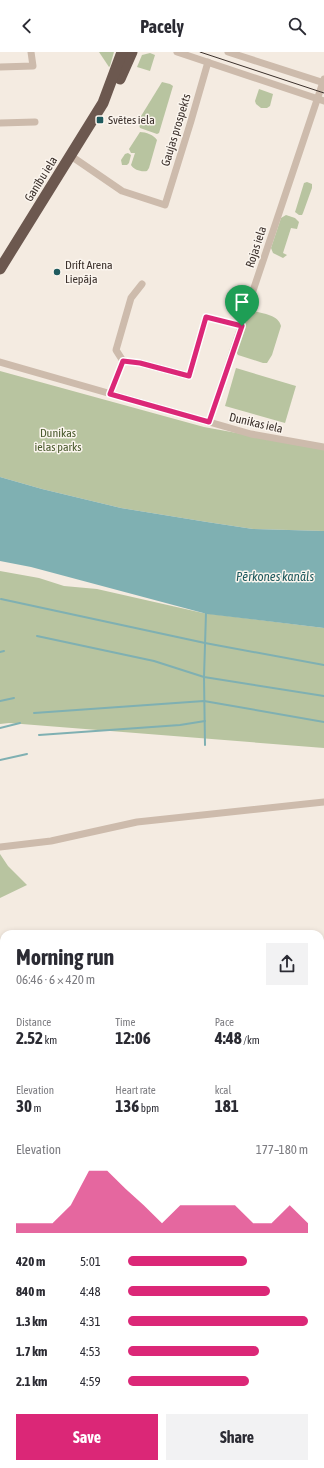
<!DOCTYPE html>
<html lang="en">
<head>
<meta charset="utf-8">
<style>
  :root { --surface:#fff; --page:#f2f2f3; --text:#2b2b33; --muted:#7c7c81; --accent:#db2777 }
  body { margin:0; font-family:"Asap Condensed",sans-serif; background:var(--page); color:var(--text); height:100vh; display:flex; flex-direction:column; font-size:15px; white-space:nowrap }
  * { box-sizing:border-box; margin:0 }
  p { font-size:13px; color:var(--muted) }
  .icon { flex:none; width:22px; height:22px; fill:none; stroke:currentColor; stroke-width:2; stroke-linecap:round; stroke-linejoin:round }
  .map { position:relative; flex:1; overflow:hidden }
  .details { position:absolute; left:0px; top:878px; width:324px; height:538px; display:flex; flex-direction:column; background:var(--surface); border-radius:12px 12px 0 0; box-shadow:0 2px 6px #0003 }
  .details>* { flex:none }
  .pin { position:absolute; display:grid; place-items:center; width:34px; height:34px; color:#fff; margin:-41px -17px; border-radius:50% 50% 50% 0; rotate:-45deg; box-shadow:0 0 4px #0007 }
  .pin .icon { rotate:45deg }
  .round { display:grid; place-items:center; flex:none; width:42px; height:42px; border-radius:0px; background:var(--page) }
  .head { display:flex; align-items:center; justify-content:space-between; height:68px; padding:0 16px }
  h1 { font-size:22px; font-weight:700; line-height:30px }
  .figures { display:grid; grid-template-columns:repeat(3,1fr); gap:6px; height:68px; padding:4px 16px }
  .figures div { display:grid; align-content:center }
  .figures b { font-size:17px; font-weight:700 }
  .figures small { font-size:11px; font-weight:400 }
  .figures p { font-size:11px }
  .chart { height:112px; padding:8px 16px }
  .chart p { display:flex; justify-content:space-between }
  .chart svg { width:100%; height:72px; margin-top:4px; fill:var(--accent); opacity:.7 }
  .action { display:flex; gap:8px; margin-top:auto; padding:8px 16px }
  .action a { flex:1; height:46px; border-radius:0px; background:var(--accent); color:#fff; font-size:16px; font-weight:700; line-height:46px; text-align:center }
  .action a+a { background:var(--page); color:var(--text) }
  ul { padding:0 16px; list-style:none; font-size:13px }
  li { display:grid; grid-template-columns:64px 48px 1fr; align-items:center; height:30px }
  li i { height:10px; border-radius:5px; background:var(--accent) }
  header { display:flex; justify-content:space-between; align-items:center; height:52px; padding:0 16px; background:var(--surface); font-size:18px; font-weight:700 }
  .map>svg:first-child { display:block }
  .green { fill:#b8c4a0 }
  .water { fill:#7fb0b2 }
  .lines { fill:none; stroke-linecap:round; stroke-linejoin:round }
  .stream { stroke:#7fb0b2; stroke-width:2 }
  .minor { stroke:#cdbbac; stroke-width:7 }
  .trunk { stroke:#6c584f; stroke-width:11 }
  .tram { stroke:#3b302b; stroke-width:1 }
  .route-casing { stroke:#fff; stroke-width:8 }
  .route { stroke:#db2777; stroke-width:5 }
  .poi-dot { fill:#1f5a5e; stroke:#fbf5ee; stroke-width:1.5 }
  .labels { text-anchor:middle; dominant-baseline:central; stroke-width:3; stroke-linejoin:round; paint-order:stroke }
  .poi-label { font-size:12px; fill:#3b302b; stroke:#fbf5ee; text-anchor:start }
  .street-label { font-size:12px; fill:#3b302b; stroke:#fbf5ee }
  .park-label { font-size:12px; fill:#4a5a2e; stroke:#fbf5ee }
  .water-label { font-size:13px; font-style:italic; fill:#1f5a5e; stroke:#fbf5ee }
</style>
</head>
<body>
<header><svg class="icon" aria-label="back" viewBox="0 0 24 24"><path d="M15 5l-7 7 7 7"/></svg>Pacely<svg class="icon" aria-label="search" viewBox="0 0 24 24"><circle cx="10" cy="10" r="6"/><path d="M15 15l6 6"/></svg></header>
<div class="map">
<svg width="324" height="1416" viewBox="0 0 324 1416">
  <rect width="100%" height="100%" fill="#f4ebe1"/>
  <g class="green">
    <polygon points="99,0 114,0 110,14 109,15"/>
    <polygon points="150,1 155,3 150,19 137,15 142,3"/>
    <polygon points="162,30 170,32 173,34 159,81 157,82 140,76 138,69"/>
    <polygon points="259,37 273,42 270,54 267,56 261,56 256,52 255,49"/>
    <path d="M140,80C146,80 154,83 157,88L149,116L147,119C141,120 134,118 131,113L135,101H131L129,97Z"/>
    <polygon points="128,101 131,103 129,111 127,113 122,113 121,108 125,102"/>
    <polygon points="307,130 312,132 312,136 303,161 302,163 299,163 295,160 296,157 304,131"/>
    <polygon points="286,163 295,166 299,170 297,177 291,176 283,201 287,203 283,206 273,201 271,196 281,166"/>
    <path d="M253,259C262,261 279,263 281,274L272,303L267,311H263L238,303L236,300L249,262Z"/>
    <polygon points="236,316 296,334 285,371 225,354"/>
    <polygon points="0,319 204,375 324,397 324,479 253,477 207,470 121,456 42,437 0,425"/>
    <polygon points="0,519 39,526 64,534 97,537 203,561 324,576 324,696 9,671 0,672"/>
    <polygon points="0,802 8,814 27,833 0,846"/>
  </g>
  <g class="water">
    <polygon points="0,425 42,437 121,456 207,470 253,477 324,479 324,576 207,562 31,515 0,509"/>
    <polygon points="122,1412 139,1412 139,1415 124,1416"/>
  </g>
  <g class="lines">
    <g class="stream">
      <polyline points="1,547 205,591 324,613"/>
      <polyline points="37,584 154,609 204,625 324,644"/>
      <polyline points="0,600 4,599"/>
      <polyline points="0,649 14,646"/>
      <polyline points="34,661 204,649 324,670"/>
      <polyline points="0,676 20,671"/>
      <polyline points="39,683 180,673 205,669"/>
      <polyline points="205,693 204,625 206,561"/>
      <polyline points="0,708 27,702"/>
      <polyline points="0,979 4,982"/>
      <polyline points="0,1080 4,1094"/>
      <polyline points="320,1102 324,1100"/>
      <polyline points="320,1135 324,1139"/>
      <polyline points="320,1163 324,1167"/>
      <polyline points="320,1185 324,1189"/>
      <polyline points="320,1279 324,1283"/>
      <polyline points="0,1323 4,1332"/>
      <polyline points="320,1324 324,1320"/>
      <polyline points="320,1370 324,1367"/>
      <polyline points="71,1412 72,1416"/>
      <polyline points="152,1412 153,1416"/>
      <polyline points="191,1412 192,1416"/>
    </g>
    <g class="minor">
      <polyline points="177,0 324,49"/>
      <polyline points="228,0 324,31"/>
      <polyline points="0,15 33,14 31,0"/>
      <polyline points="0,71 35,70"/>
      <polyline points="71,104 122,139 165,153 191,69 208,10"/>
      <polyline points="123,309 116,298 131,246 142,232"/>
      <polyline points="0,310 251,382 324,395"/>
      <polyline points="110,342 123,309 140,311 189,324 206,265 242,274"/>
      <polyline points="209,370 324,27"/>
      <polyline points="0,795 51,789 137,770 324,750"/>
      <polyline points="0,964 4,967"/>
      <polyline points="320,973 324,971"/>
      <polyline points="0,1096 4,1110"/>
      <polyline points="320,1265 324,1269"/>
    </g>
    <g class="trunk">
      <polyline points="120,27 132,0"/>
      <polyline points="0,217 103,51 122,0"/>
    </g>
    <polyline class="tram" points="200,0 324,41"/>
  </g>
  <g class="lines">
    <defs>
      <polygon id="route" points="206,265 242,274 209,370 110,342 123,309 140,311 189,324"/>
    </defs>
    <use href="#route" class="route-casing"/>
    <use href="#route" class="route"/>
  </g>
  <g class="poi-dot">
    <rect x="96" y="64" width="8" height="8" rx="2"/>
    <circle cx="57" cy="220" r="4"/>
  </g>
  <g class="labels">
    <g class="poi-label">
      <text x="108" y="68">Svētes iela</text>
      <text x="65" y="213">Drift Arena<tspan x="65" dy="14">Liepāja</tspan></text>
    </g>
    <g class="street-label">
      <text transform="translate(176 78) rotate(-73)">Gaujas prospekts</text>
      <text transform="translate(41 127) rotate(-58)">Ganību iela</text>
      <text transform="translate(256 195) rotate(-72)">Rojas iela</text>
      <text transform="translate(256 371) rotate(13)">Dunikas iela</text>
    </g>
    <g class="park-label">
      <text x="58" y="381">Dunikas<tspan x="58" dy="14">ielas parks</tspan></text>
    </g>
    <g class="water-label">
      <text x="275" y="524">Pērkones kanāls</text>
    </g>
  </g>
</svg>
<div class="pin" style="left:242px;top:274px;background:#1e9e55"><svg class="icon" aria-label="arrive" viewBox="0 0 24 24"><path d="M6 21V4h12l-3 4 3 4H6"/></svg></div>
<section class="details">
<div class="head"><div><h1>Morning run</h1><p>06:46 · 6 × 420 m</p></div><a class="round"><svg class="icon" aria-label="share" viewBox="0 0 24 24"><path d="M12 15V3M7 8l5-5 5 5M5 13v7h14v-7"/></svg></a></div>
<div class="figures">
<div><p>Distance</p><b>2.52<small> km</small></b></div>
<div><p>Time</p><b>12:06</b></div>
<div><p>Pace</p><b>4:48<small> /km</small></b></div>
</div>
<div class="figures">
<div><p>Elevation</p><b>30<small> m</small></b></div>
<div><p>Heart rate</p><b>136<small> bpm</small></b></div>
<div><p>kcal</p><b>181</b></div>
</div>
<div class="chart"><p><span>Elevation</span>177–180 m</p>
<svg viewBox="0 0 160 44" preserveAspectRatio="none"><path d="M0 44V38L10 38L20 38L30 27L40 6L50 6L60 17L70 27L80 38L90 27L100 27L110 27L120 27L130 38L140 38L150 27L160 38V44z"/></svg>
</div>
<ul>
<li><b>420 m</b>5:01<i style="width:66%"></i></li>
<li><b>840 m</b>4:48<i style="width:79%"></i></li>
<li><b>1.3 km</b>4:31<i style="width:100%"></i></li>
<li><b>1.7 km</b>4:53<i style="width:73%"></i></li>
<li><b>2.1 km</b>4:59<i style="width:67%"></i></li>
</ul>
<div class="action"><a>Save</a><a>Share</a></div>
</section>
</div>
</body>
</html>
